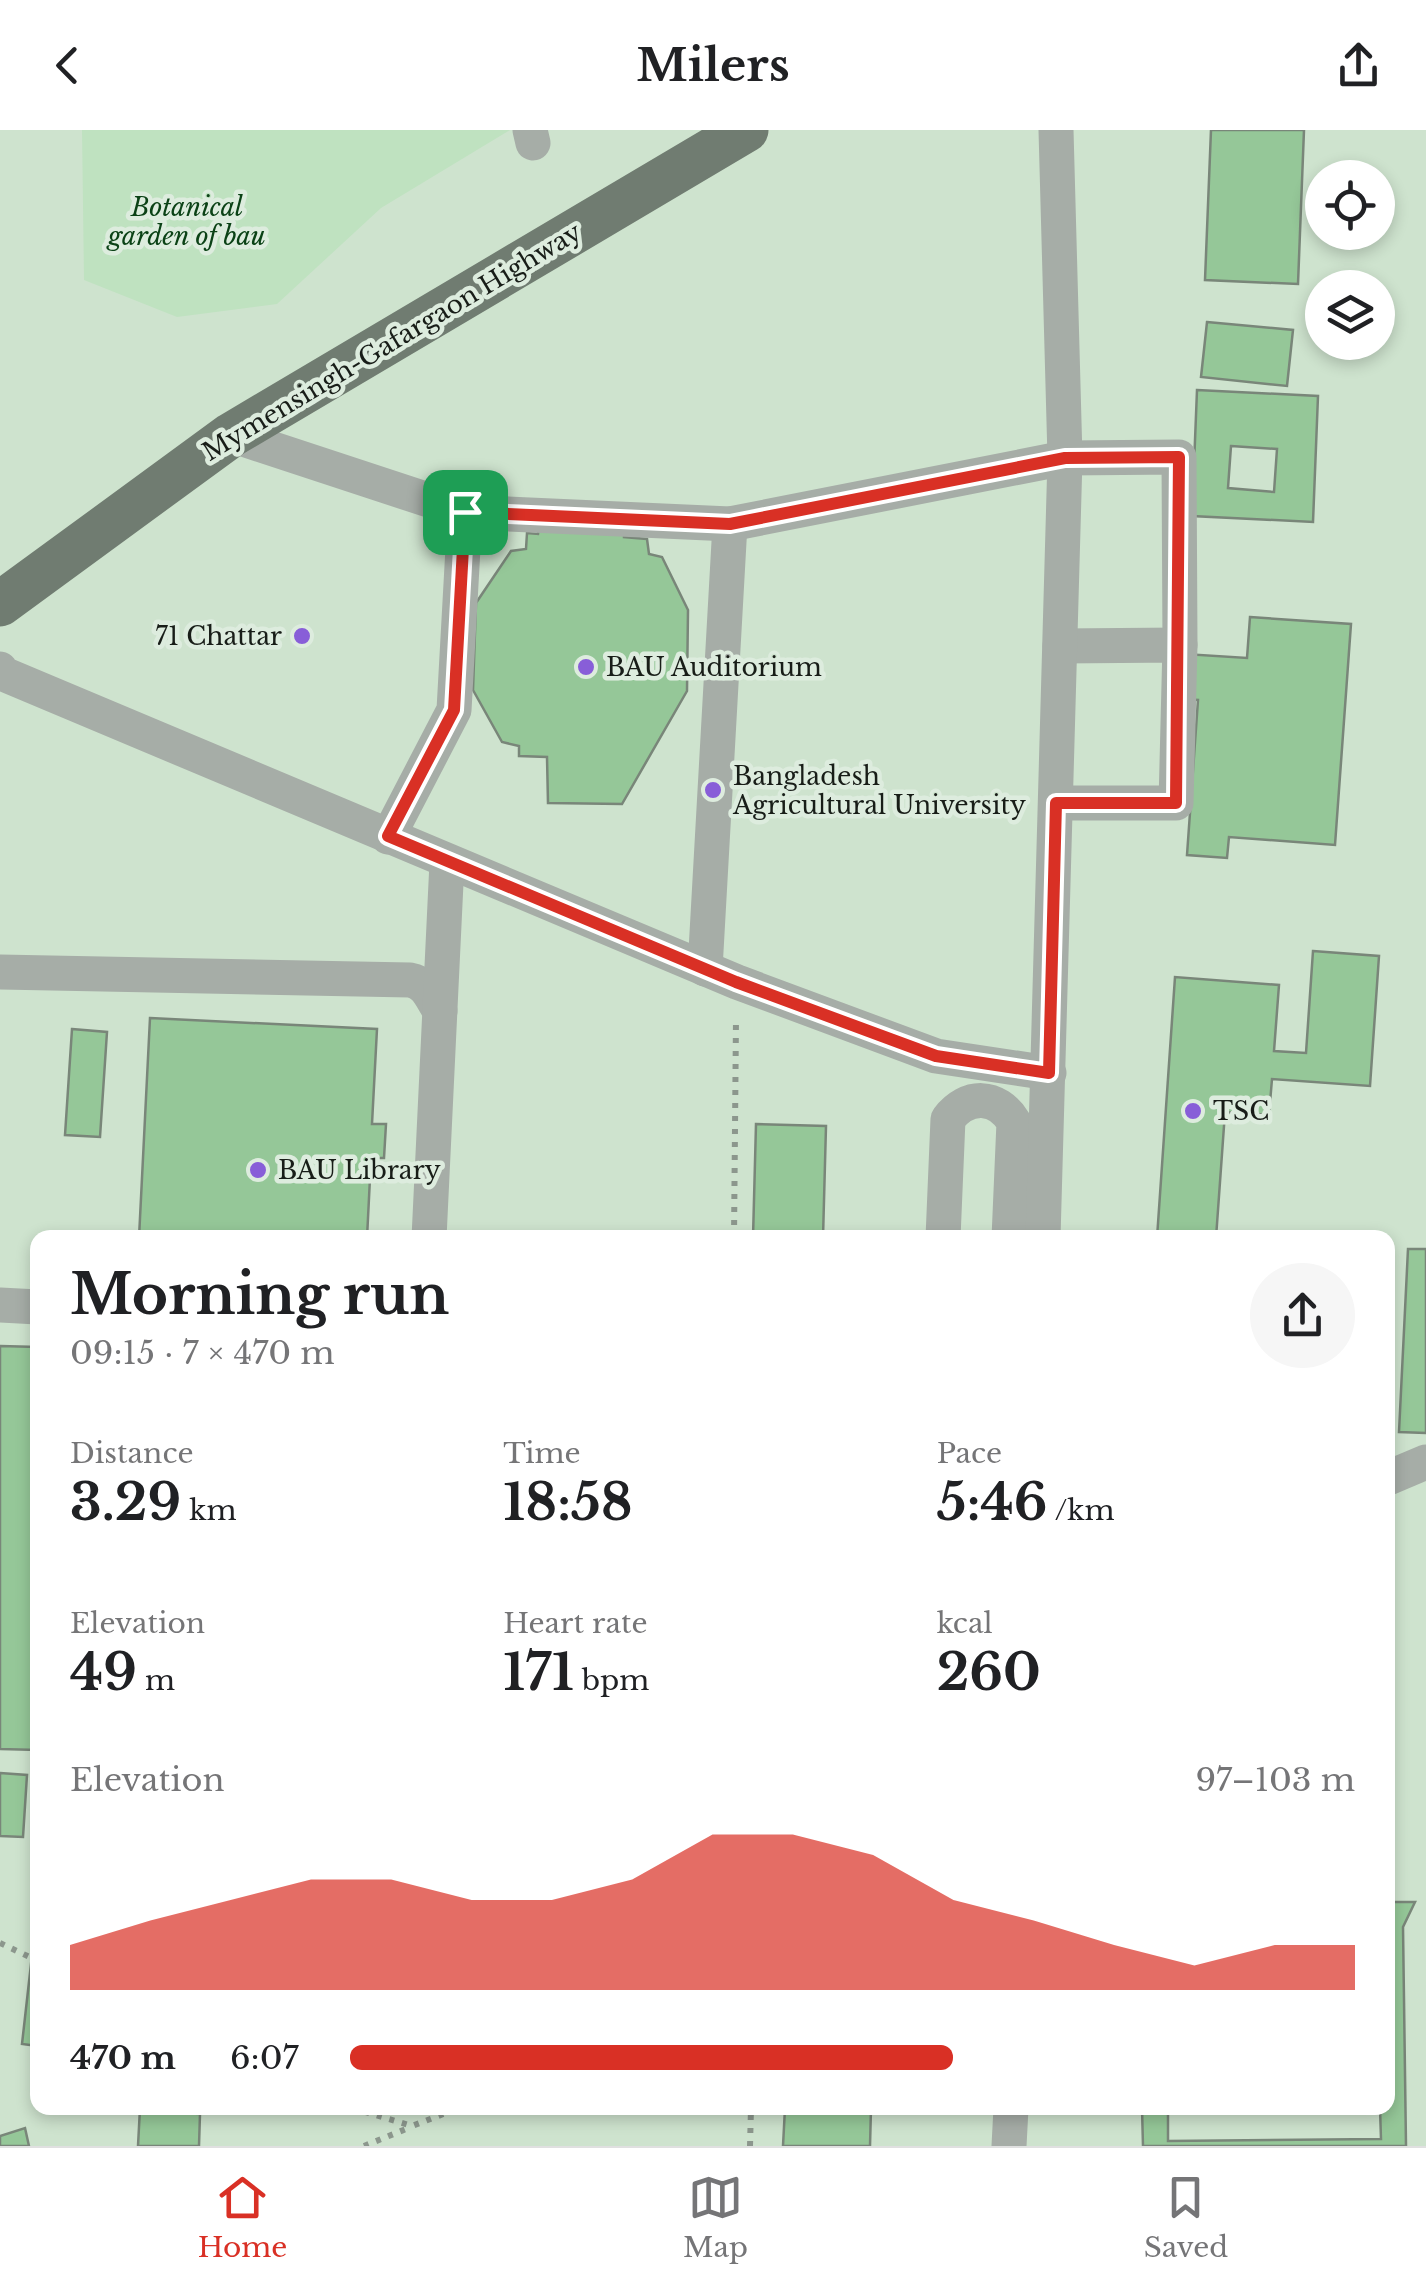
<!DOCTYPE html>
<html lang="en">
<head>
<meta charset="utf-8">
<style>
  :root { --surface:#fff; --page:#f6f6f6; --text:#202124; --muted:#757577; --line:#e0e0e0; --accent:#d93025 }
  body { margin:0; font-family:"Libre Baskerville",serif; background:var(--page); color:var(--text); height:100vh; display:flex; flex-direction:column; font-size:38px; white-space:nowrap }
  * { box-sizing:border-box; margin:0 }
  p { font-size:32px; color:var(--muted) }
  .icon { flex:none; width:55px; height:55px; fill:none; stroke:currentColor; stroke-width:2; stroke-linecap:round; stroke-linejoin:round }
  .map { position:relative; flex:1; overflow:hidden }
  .sheet { position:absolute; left:30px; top:1100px; width:1365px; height:885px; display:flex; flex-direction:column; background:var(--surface); border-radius:20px; box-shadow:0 5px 15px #0003 }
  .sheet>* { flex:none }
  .controls { position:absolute; left:1305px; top:30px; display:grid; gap:20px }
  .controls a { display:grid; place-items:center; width:90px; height:90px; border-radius:50%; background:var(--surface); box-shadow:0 5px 15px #0003; font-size:50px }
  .pin { position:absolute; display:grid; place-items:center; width:85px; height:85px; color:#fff; margin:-42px; border-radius:20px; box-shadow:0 5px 15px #0006 }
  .round { display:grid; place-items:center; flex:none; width:105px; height:105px; border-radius:52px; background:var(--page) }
  .summary { display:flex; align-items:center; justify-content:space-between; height:170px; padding:0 40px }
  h1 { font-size:55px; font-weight:700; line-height:75px }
  .metrics { display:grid; grid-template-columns:repeat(3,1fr); gap:15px; height:170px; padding:10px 40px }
  .metrics div { display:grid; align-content:center }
  .metrics b { font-size:50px; font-weight:700 }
  .metrics small { font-size:28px; font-weight:400 }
  .metrics p { font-size:28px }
  .chart { height:280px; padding:20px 40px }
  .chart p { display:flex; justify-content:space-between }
  .chart svg { width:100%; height:180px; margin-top:10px; fill:var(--accent); opacity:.7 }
  ul { padding:0 40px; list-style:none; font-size:32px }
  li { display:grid; grid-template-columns:160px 120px 1fr; align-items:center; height:75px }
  li i { height:25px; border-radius:12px; background:var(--accent) }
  header { display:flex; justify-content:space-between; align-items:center; height:130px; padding:0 40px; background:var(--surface); font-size:45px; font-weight:700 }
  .tabs { display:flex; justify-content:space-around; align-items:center; height:140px; border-top:2px solid var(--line); background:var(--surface); font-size:28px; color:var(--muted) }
  .tabs a { display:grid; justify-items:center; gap:5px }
  .tabs .on { color:var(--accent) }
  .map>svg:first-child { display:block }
  .built { fill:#cee3ce; fill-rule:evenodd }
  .green { fill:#bfe2c0 }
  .building { fill:#95c798; stroke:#798679; stroke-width:2.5; fill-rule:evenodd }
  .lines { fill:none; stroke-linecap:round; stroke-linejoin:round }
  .path { stroke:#8c978d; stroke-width:6; stroke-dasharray:5 8; stroke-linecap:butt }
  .minor { stroke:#a6ada7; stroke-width:35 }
  .major { stroke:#707c71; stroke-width:45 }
  .route-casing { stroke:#fff; stroke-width:20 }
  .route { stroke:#d93025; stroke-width:12 }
  .poi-dot { fill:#885ed8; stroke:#ddecde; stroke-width:4 }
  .labels { text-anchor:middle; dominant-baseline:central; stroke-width:9; stroke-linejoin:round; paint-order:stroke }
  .park-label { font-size:25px; font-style:italic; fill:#0b4216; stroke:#ddecde }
  .street-label { font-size:25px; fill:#181d18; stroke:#ddecde }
  .poi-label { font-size:25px; fill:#181d18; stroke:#ddecde; text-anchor:start }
</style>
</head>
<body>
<header><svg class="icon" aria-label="back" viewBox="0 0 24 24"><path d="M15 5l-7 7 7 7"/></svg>Milers<svg class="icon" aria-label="share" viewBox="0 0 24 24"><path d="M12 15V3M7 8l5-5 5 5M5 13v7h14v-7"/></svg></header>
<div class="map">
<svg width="1426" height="2016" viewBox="0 0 1426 2016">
  <rect width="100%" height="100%" fill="#ddecde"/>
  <path class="built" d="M0,0H1426V2016H0ZM1322,48H1378V102H1322ZM1322,158H1378V212H1322ZM38,1108H1388V1978H38Z"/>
  <polygon class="green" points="82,0 510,0 381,78 277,174 177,187 84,150"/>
  <g class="building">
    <polygon points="1211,0 1304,0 1298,154 1205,150"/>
    <polygon points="1207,192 1293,200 1287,256 1201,247"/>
    <path d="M1197,260L1318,266L1313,392L1192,386ZM1231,316L1277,319L1274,362L1228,358Z"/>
    <polygon points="540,388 624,395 624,407 647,409 649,424 662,427 688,480 687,561 622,674 548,673 547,627 519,626 519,616 502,612 473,560 476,473 511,421 526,419 527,403 538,404"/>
    <polygon points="1250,487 1351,494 1335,715 1229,707 1227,728 1187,725 1198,570 1182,569 1185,524 1247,528"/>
    <polygon points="1313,821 1379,826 1370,956 1272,949 1269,985 1225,982 1216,1108 1157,1108 1175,847 1279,855 1274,921 1306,923"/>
    <polygon points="150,888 377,899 372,994 386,994 384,1028 371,1028 367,1108 139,1108"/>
    <polygon points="72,899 107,902 100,1007 65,1005"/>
    <polygon points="756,994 826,996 823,1108 753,1108"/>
    <polygon points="1408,1119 1426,1119 1426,1303 1399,1302"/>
    <polygon points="0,1216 38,1217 38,1620 0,1619"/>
    <polygon points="0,1643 27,1645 23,1707 0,1706"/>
    <polygon points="1388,1772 1415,1772 1403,1797 1406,2016 1143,2016 1142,1978 1168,1978 1168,2011 1381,2009 1380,1978 1388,1978"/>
    <polygon points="31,1834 38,1838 38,1916 22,1914"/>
    <polygon points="140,1978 182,1978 182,1983 200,1984 199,2016 138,2016"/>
    <polygon points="785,1978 871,1978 870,2016 783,2016"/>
    <polygon points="25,1998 29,2016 0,2016 0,2006"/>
  </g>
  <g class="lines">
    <g class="path">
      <polyline points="734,1108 736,888"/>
      <polyline points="0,1813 38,1831"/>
      <polyline points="352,1978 412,1996 459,1978"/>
      <polyline points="364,2016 411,1997"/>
      <polyline points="750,2016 751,1978"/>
    </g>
    <g class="minor">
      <polyline points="530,0 533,13"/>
      <polyline points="231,305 465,382 454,580 388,707"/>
      <polyline points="465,382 730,394 1065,328 1179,327 1180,515"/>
      <polyline points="0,539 1,543 737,852 936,926 1049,943"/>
      <polyline points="1056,673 1176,673 1180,515 1060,516"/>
      <polyline points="705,839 730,394"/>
      <path d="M0,842L410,850C427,853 431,868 440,881"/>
      <polyline points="429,1108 447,732"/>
      <path d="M943,1108L948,989C967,964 997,964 1014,992L1009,1108"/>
      <polyline points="1043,1108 1065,328 1056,0"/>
      <polyline points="0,1175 38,1177"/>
      <polyline points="1388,1348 1426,1332"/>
      <polyline points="1009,2016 1011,1978"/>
    </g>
    <polyline class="major" points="0,474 231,305 746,0"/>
  </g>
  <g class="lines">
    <defs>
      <polygon id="route" points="1179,327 1176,673 1056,673 1049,943 936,926 736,852 388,706 454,580 465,382 730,394 1065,328"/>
    </defs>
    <use href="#route" class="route-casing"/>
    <use href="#route" class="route"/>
  </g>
  <g class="poi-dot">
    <circle cx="302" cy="506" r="10"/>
    <circle cx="586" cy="537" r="10"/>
    <circle cx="713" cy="660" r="10"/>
    <circle cx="1193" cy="981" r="10"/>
    <circle cx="258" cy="1040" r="10"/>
  </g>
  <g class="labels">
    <g class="park-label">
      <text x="187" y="77">Botanical<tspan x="187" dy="29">garden of bau</tspan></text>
    </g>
    <g class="street-label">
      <text transform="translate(392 212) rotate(-31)">Mymensingh-Gafargaon Highway</text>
    </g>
    <g class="poi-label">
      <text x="282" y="506" text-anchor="end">71 Chattar</text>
      <text x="606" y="537">BAU Auditorium</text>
      <text x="733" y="646">Bangladesh<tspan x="733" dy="29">Agricultural University</tspan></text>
      <text x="1213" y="981">TSC</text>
      <text x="278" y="1040">BAU Library</text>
    </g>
  </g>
</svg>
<div class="controls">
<a><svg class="icon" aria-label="locate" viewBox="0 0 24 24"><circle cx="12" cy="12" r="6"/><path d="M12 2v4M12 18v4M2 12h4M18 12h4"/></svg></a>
<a><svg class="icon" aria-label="layers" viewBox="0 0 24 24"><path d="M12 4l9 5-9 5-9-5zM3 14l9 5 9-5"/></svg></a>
</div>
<div class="pin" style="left:465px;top:382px;background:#1e9e55"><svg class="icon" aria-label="arrive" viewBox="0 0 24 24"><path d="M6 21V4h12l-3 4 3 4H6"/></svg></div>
<section class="sheet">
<div class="summary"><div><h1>Morning run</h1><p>09:15 · 7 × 470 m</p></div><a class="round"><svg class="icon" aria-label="share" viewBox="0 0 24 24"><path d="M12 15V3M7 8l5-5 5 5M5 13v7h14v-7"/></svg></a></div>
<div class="metrics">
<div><p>Distance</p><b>3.29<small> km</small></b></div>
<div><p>Time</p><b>18:58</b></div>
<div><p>Pace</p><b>5:46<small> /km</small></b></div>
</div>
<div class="metrics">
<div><p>Elevation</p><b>49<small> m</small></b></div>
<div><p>Heart rate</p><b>171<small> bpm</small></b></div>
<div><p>kcal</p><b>260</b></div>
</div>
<div class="chart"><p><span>Elevation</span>97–103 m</p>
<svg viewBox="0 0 160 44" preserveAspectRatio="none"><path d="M0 44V33L10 27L20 22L30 17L40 17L50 22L60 22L70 17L80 6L90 6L100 11L110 22L120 27L130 33L140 38L150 33L160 33V44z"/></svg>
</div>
<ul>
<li><b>470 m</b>6:07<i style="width:60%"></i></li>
</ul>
</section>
</div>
<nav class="tabs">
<a class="on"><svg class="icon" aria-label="home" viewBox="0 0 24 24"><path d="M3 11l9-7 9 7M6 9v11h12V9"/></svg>Home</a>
<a><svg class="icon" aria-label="map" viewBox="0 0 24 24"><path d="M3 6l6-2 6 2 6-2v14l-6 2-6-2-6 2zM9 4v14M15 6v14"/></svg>Map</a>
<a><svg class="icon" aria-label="saved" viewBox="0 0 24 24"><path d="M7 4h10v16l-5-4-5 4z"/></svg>Saved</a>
</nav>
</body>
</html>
